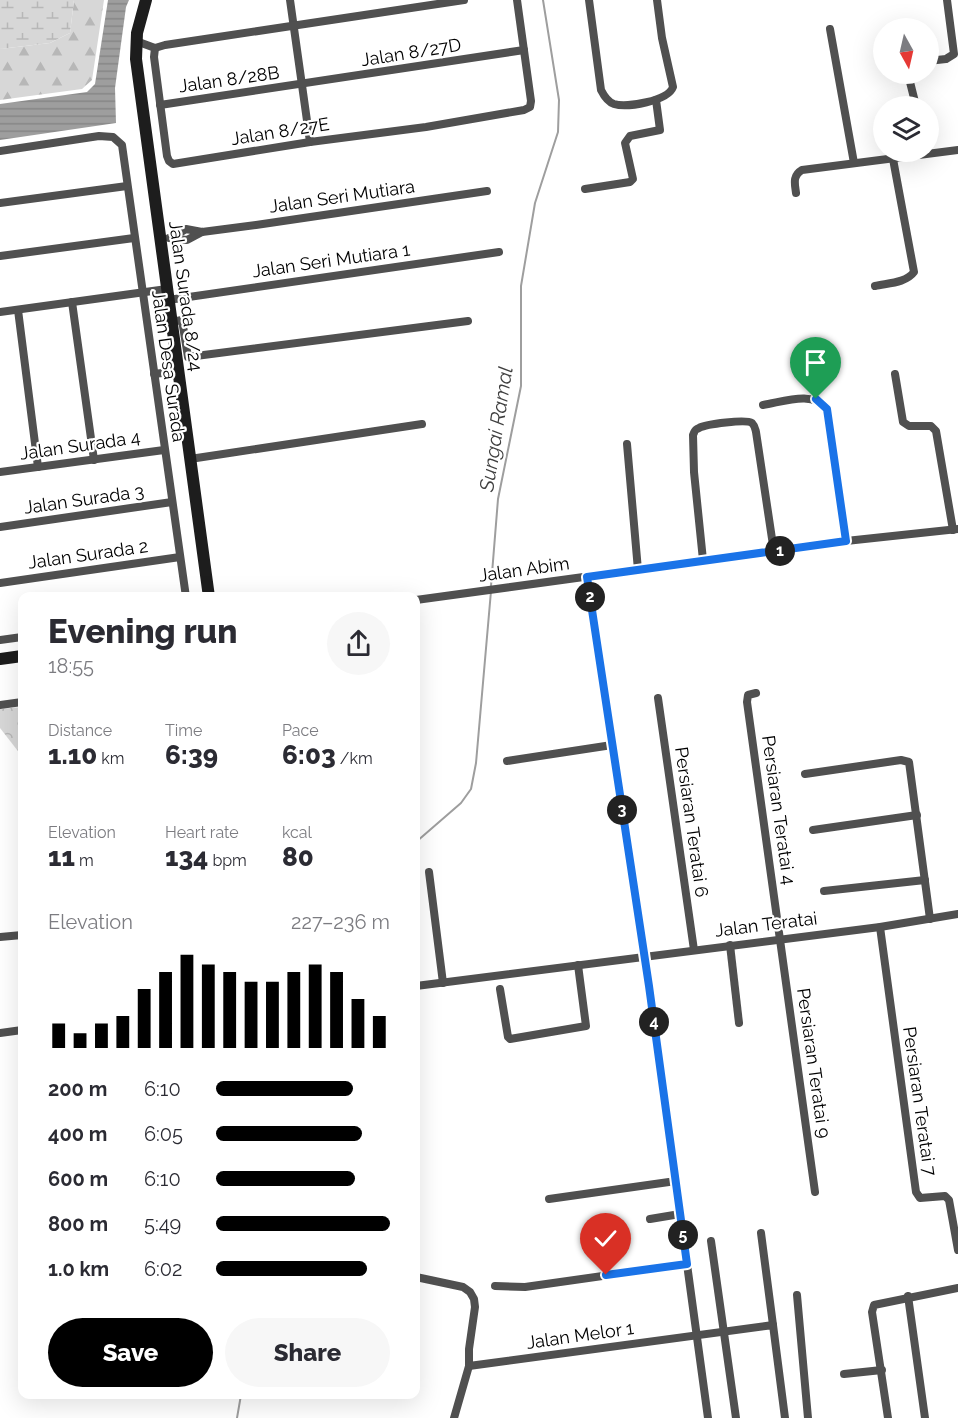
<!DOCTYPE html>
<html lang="en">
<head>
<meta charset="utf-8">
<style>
  :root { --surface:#fff; --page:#f7f7f7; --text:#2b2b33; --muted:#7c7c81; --accent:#000 }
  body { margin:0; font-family:Raleway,sans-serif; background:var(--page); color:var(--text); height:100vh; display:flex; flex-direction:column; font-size:22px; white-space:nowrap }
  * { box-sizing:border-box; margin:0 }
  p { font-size:20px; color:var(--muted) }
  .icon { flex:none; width:33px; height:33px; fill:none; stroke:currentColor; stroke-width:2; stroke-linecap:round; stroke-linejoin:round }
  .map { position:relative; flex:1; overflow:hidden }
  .side { position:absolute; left:18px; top:592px; width:402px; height:807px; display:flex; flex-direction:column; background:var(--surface); border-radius:12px; box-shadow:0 6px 24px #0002 }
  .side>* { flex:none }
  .needle { width:39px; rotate:172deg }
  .fabs { position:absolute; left:873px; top:18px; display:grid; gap:12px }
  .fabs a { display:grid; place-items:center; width:66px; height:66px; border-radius:50%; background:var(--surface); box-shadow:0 6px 24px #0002; font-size:30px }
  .pin { position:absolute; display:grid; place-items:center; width:51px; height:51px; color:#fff; margin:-62px -26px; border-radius:50% 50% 50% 0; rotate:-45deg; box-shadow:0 0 6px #0007 }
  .pin .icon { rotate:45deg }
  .km { position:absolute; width:30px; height:30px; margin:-15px; border-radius:50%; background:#222; color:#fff; font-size:16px; line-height:30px; text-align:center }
  .round { display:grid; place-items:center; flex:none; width:63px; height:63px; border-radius:32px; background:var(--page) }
  .headline { display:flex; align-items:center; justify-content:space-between; height:102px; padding:0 30px }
  h1 { font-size:33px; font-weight:800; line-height:45px }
  .metrics { display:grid; grid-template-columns:repeat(3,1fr); gap:9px; height:102px; padding:6px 30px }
  .metrics div { display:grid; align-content:center }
  .metrics b { font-size:26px; font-weight:800 }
  .metrics small { font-size:16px; font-weight:400 }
  .metrics p { font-size:16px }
  .chart { height:168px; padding:12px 30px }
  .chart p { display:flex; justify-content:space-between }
  .chart svg { width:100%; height:108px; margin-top:6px; stroke:var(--accent); stroke-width:6 }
  .button { display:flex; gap:12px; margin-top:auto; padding:12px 30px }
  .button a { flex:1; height:69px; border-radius:36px; background:var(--accent); color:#fff; font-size:24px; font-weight:800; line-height:69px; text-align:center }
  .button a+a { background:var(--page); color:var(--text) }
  ul { padding:0 30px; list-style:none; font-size:20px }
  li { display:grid; grid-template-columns:96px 72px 1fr; align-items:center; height:45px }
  li i { height:15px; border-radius:8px; background:var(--accent) }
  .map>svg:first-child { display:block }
  .forest { fill:url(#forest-firs) }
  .wetland { fill:url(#wetland-marsh) }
  .park { fill:url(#park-crowns) }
  .water { fill:url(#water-rules) }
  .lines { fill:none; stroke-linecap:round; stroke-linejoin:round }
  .stream { stroke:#9e9e9e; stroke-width:2 }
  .street { stroke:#505050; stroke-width:8 }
  .secondary { stroke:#1d1d1d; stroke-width:12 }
  .route-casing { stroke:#fff; stroke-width:12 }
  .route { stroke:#1a73e8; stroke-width:8 }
  .labels { text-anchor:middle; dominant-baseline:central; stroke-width:4.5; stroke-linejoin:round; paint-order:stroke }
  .street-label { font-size:18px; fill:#000; stroke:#fff }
  .water-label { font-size:20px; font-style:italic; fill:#3f3f3f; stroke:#fff }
</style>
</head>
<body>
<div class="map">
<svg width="958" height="1418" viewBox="0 0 958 1418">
  <defs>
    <pattern id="forest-firs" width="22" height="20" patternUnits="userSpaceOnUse" patternTransform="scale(1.5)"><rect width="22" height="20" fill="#d7d7d7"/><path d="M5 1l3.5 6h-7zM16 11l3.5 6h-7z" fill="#b7b7b7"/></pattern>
    <pattern id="wetland-marsh" width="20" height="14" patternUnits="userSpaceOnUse" patternTransform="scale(1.5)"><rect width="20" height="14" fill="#d7d7d7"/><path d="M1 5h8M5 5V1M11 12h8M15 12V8" fill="none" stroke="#b7b7b7"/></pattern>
    <pattern id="park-crowns" width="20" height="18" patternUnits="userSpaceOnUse" patternTransform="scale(1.5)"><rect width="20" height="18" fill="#d7d7d7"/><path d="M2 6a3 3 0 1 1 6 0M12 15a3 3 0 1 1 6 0" fill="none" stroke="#b7b7b7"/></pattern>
    <pattern id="water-rules" width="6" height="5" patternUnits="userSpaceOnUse" patternTransform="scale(1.5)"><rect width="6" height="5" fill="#9e9e9e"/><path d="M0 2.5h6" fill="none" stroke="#868686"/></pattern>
  </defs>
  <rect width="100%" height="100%" fill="#fff"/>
  <polygon class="forest" points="74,0 104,0 92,80 82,89 0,100 0,49 50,43 70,33"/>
  <polygon class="wetland" points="0,0 74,0 70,33 50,43 0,49"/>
  <polygon class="park" points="22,707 22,754 21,755 0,728 0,709"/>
  <polygon class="water" points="108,0 129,0 126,7 115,88 116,123 0,140 0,104 87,92 95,84"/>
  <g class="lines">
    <g class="stream">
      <polyline points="491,586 498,499 521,386 521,286 535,203 558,132 559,100 543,0"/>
      <polyline points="416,842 461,803 471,789 476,763 491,591"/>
      <polyline points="237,1418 241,1395"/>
    </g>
    <g class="street">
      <polyline points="290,0 310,142"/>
      <path d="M589,0L601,90C604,96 608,102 614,104C627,108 668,101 673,87L662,38L657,0"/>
      <polyline points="830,29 854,163"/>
      <polyline points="136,41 155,48 154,57 167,156 169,161 173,164 310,142 426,127 524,110 530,107 531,101 517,0"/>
      <polyline points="155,48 165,45 464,0"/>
      <polyline points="928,61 946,59 954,54 947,0"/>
      <polyline points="908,74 916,106"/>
      <polyline points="160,105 524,50"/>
      <polyline points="0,151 99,136 113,137 122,145 186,597"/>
      <polyline points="585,189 630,182 633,179 625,143 630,136 660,130 656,100"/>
      <path d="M796,193C795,184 792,176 802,170L958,150"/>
      <polyline points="0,203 127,186"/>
      <polyline points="169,238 187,240 202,232"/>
      <polyline points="172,238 186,229 202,232 256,225 487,191"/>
      <polyline points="0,256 134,238"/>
      <path d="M875,286C888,283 906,283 914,272L893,159"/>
      <polyline points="168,300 499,252"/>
      <polyline points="72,302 94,460"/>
      <polyline points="18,310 38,467"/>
      <polyline points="0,312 167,289"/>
      <polyline points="171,322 182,320 188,357 468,321"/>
      <polyline points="154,374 178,371"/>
      <polyline points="895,374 903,422 909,426 931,426 936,431 953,530"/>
      <path d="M763,405C783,402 813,390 827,409L846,541"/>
      <polyline points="627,444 638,570"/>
      <polyline points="190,459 422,424"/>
      <polyline points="0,472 164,450"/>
      <polyline points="0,527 172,502"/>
      <path d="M703,560L694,472L693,435C695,431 694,430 699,428C706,424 746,419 752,423C755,426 755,428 756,432L774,552"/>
      <polyline points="587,577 612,745"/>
      <polyline points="0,583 180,557"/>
      <polyline points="416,600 846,541 958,529"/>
      <polyline points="0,640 22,637"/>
      <polyline points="756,693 748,695 747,702 815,1192"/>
      <polyline points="658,698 694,950"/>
      <polyline points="0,705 22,702"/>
      <polyline points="507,761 612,745 649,986 708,1418"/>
      <polyline points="805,774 901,760 909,762 930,919"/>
      <polyline points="813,830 917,815"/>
      <polyline points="429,872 443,983"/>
      <polyline points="824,891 925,880"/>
      <polyline points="880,927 916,1192 920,1198 945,1196 949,1200 958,1250"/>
      <polyline points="0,937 22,935"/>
      <polyline points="730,945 739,1023"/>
      <polyline points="416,986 880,927 958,914"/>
      <polyline points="500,989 508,1037 510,1039 586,1026 578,965"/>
      <polyline points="0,1033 22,1030"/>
      <polyline points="549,1199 676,1181"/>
      <polyline points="650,1219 680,1214"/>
      <polyline points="761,1233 773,1325"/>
      <polyline points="711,1241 736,1418"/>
      <polyline points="416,1277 463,1287 470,1292 474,1299 475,1307 469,1349 469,1366 454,1418"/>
      <polyline points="495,1286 525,1287 687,1264"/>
      <polyline points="797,1295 808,1418"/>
      <polyline points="908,1296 925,1418"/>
      <polyline points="469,1366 773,1325 785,1418"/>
      <polyline points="844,1374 882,1370"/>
      <polyline points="888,1418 872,1312 874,1305 958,1288"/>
    </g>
    <g class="secondary">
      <polyline points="146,0 137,33 136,59 209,597"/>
      <polyline points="0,659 22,656"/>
    </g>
  </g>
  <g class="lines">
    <defs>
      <polyline id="route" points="606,1275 687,1264 649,986 587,577 846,541 827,409 816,399"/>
    </defs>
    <use href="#route" class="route-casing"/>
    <use href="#route" class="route"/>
  </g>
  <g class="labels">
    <g class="street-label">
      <text transform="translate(411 52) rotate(-9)">Jalan 8/27D</text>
      <text transform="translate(229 79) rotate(-8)">Jalan 8/28B</text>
      <text transform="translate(280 131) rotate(-9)">Jalan 8/27E</text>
      <text transform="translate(342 196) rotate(-8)">Jalan Seri Mutiara</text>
      <text transform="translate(331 260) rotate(-8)">Jalan Seri Mutiara 1</text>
      <text transform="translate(186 296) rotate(82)">Jalan Surada 8/24</text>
      <text transform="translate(169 366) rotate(82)">Jalan Desa Surada</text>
      <text transform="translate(80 445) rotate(-8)">Jalan Surada 4</text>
      <text transform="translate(84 499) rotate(-8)">Jalan Surada 3</text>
      <text transform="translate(88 554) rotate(-8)">Jalan Surada 2</text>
      <text transform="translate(524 569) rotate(-8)">Jalan Abim</text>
      <text transform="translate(779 810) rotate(82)">Persiaran Teratai 4</text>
      <text transform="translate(692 822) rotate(82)">Persiaran Teratai 6</text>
      <text transform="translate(766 924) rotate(-7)">Jalan Teratai</text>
      <text transform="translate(814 1063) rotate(82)">Persiaran Teratai 9</text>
      <text transform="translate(920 1101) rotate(82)">Persiaran Teratai 7</text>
      <text transform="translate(580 1335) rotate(-8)">Jalan Melor 1</text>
    </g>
    <g class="water-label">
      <text transform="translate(496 429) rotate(-81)">Sungai Ramal</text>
    </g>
  </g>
</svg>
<div class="fabs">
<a><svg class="needle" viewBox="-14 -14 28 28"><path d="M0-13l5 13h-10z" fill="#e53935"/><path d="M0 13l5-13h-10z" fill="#7c7c81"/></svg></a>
<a><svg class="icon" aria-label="layers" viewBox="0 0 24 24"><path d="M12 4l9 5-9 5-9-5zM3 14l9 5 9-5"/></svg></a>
</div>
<div class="pin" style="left:816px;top:399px;background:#1e9e55"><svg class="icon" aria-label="arrive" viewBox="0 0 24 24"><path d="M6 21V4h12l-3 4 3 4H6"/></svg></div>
<div class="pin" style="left:606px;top:1275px;background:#d93025"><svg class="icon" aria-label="check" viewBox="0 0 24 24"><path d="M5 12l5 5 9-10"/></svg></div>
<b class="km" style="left:780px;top:551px">1</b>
<b class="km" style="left:590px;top:597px">2</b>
<b class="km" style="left:622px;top:810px">3</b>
<b class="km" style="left:654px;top:1022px">4</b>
<b class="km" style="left:683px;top:1235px">5</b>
<section class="side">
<div class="headline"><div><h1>Evening run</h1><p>18:55</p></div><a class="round"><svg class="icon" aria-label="share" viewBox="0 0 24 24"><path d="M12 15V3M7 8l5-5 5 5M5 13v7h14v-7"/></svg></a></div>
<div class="metrics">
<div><p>Distance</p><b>1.10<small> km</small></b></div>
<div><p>Time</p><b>6:39</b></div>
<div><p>Pace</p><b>6:03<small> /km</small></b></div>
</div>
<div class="metrics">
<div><p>Elevation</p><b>11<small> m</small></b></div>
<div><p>Heart rate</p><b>134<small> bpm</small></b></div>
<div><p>kcal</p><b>80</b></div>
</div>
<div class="chart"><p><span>Elevation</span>227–236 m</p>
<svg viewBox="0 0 160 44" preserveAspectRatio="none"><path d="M5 44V34M15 44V38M25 44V34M35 44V31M45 44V20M55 44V13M65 44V6M75 44V10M85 44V13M95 44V17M105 44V17M115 44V13M125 44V10M135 44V13M145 44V24M155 44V31"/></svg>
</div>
<ul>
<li><b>200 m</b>6:10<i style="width:79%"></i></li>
<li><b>400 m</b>6:05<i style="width:84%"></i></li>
<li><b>600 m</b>6:10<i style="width:80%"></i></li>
<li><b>800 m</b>5:49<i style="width:100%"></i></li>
<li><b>1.0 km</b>6:02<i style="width:87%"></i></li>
</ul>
<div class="button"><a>Save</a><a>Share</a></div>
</section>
</div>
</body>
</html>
